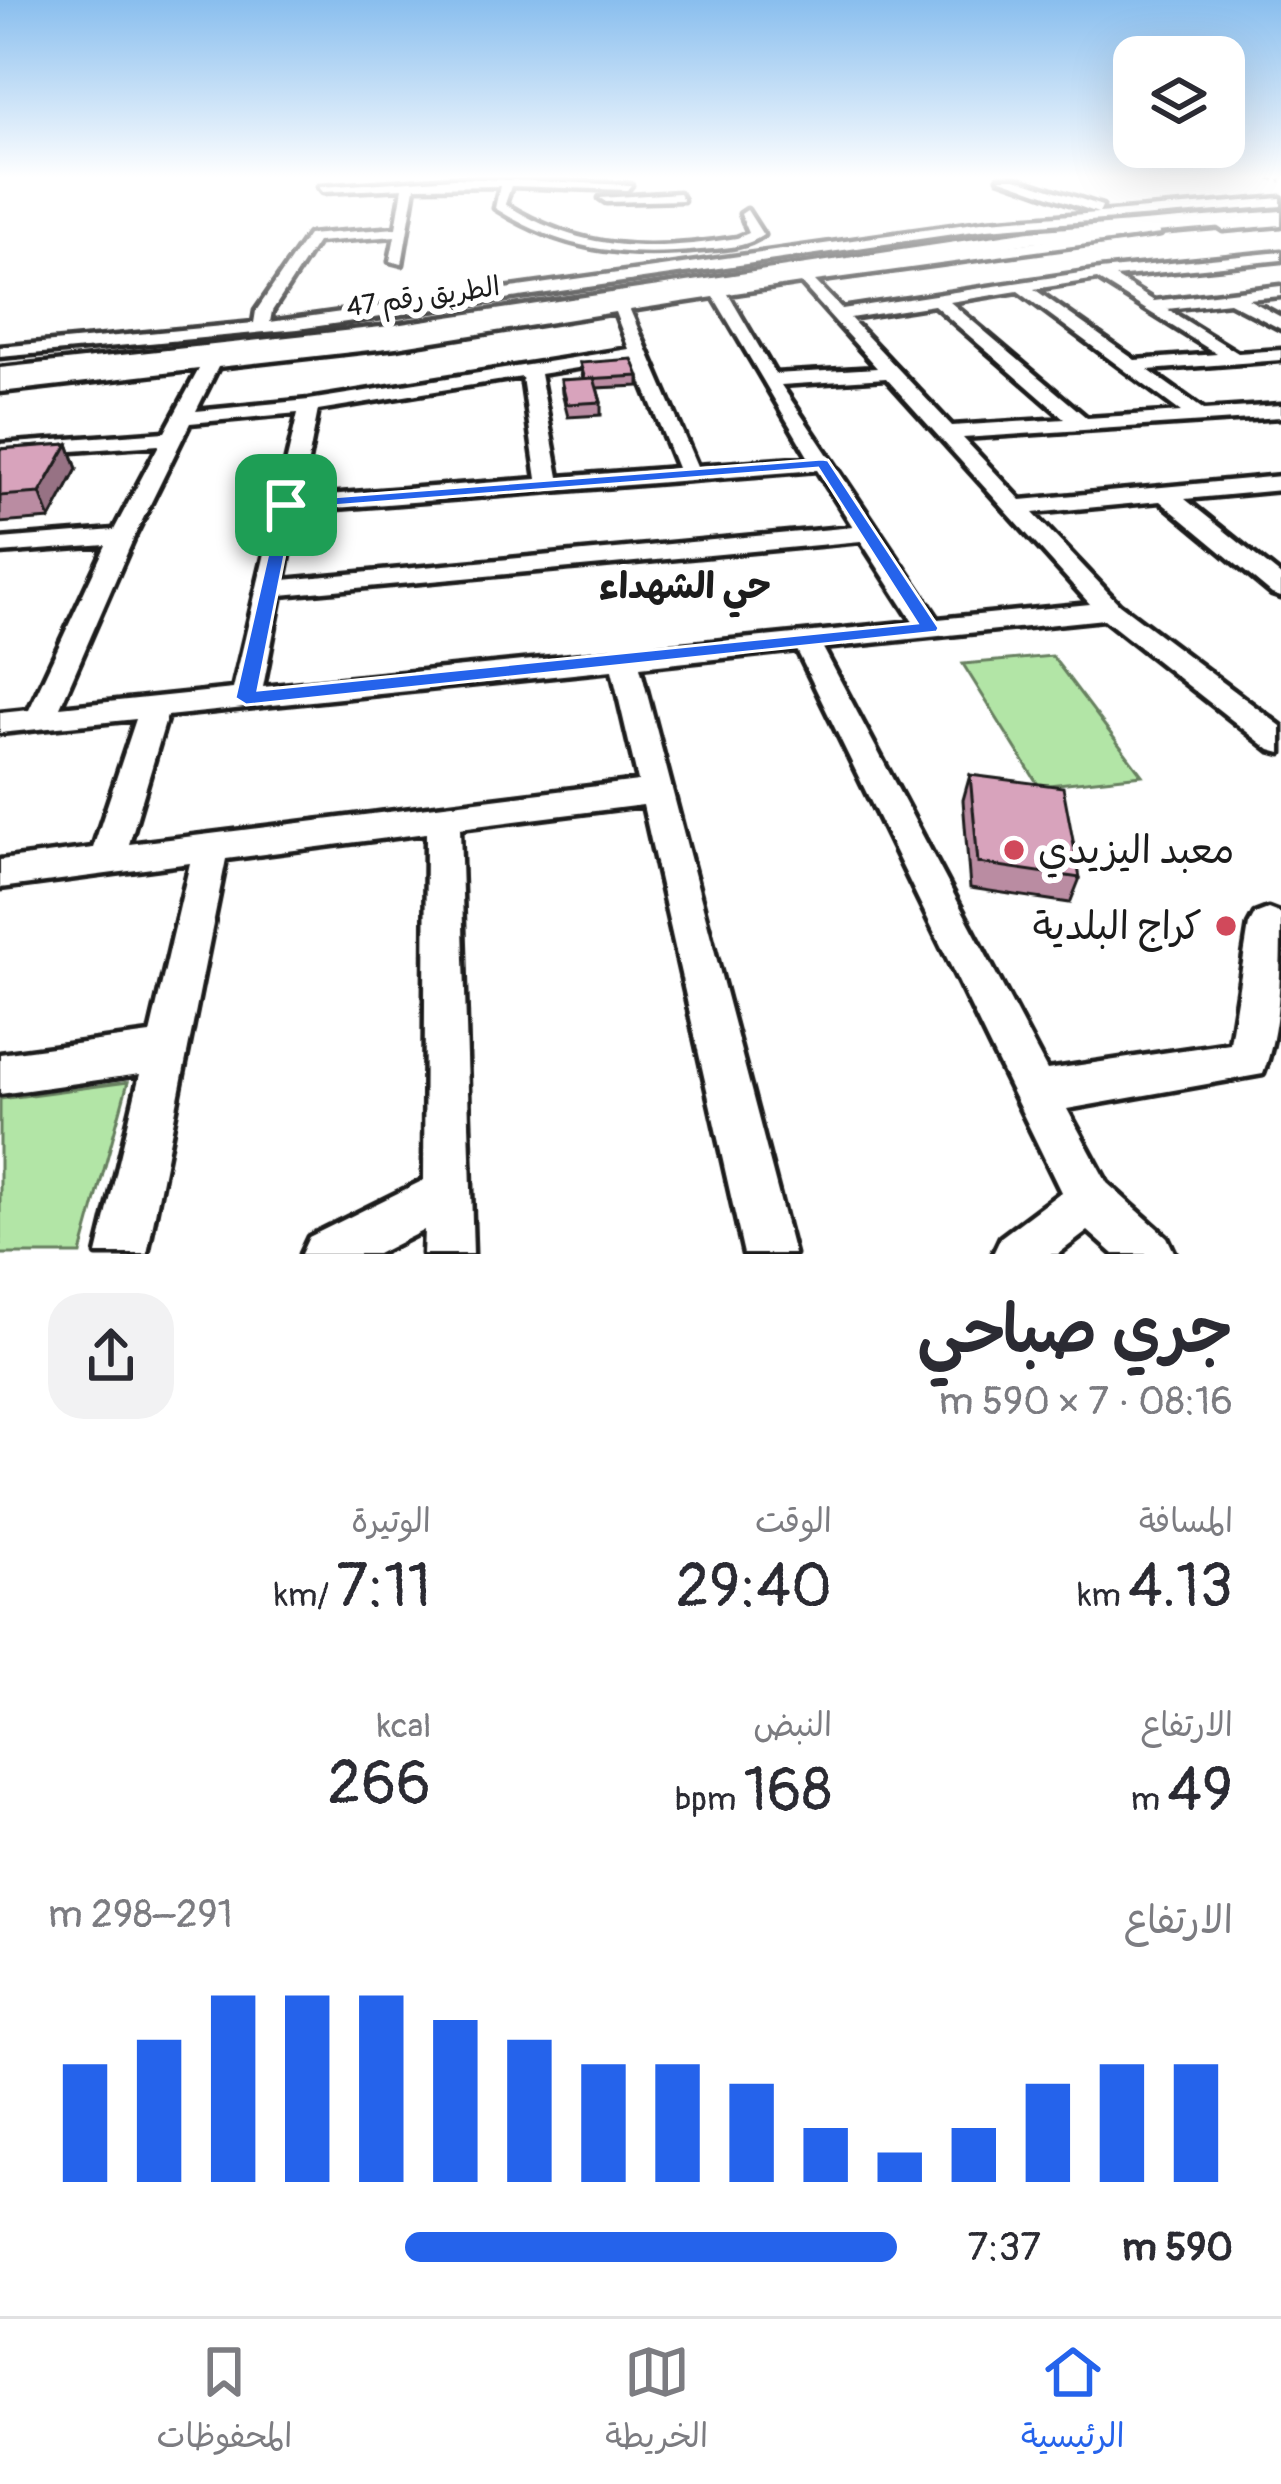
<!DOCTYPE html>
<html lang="ar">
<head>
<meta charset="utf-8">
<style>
  :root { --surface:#fff; --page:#f2f2f3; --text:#2b2b33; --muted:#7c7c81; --line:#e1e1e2; --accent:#2563eb }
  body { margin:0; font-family:Pangolin,"Playpen Sans Arabic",sans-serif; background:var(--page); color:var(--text); direction:rtl; height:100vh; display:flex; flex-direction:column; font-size:45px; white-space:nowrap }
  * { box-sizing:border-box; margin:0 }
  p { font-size:39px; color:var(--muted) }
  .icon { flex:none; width:66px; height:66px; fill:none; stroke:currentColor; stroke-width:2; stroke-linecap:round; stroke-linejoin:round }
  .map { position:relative; height:1254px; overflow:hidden; direction:ltr }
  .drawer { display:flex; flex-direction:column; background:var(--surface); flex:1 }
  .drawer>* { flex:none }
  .buttons { position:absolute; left:1113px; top:36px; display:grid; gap:24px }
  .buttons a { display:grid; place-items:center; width:132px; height:132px; border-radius:24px; background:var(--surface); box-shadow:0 12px 48px #0002; font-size:60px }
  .pin { position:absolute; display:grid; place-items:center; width:102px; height:102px; color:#fff; margin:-51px; border-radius:24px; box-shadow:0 6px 18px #0006 }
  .round { display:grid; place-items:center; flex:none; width:126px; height:126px; border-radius:36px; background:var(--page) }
  .head { display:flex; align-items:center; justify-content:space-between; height:204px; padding:0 48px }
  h1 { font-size:66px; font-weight:600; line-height:90px }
  .metrics { display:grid; grid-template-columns:repeat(3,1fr); gap:18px; height:204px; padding:12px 48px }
  .metrics div { display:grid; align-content:center }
  .metrics b { font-size:60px; font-weight:600 }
  .metrics small { font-size:33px; font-weight:400 }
  .metrics p { font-size:33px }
  .chart { height:336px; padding:24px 48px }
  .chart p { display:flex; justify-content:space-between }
  .chart svg { width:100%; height:216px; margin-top:12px; stroke:var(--accent); stroke-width:6 }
  ul { padding:0 48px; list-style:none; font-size:39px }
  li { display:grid; grid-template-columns:192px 144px 1fr; align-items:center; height:90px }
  li i { height:30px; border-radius:15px; background:var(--accent) }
  .dock { display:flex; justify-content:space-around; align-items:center; height:168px; border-top:3px solid var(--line); background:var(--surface); font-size:33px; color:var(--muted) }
  .dock a { display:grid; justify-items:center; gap:6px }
  .dock .selected { color:var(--accent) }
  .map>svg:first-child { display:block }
  .green { fill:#b2e5a6; stroke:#678061; stroke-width:3 }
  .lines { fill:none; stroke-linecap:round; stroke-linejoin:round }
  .minor-casing { stroke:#1c1c1c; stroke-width:9 }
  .highway-casing { stroke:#1c1c1c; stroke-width:9 }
  .path { stroke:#1c1c1c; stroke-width:3; stroke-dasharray:6 4.5; stroke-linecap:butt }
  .minor { fill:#fff; fill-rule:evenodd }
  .highway { fill:#fff; fill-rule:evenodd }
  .wall { fill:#ba8ca2; stroke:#1c1c1c; stroke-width:3 }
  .shaded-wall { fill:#977284; stroke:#1c1c1c; stroke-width:3 }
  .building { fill:#d8a3bc; stroke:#1c1c1c; stroke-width:3 }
  .route { fill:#2563eb; stroke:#fff; stroke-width:3; fill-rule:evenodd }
  .poi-dot { fill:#d1495b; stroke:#fff; stroke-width:4.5 }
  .labels { text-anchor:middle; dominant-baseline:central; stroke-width:12; stroke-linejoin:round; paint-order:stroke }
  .far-street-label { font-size:27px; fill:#1c1c1c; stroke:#fff }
  .neighbourhood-label { font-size:36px; font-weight:bold; fill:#1c1c1c; stroke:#fff }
  .near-poi-label { font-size:39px; fill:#1c1c1c; stroke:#fff; text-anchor:start }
</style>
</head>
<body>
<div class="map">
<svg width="1281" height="1254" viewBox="0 0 1281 1254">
  <rect width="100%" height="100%" fill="#fff"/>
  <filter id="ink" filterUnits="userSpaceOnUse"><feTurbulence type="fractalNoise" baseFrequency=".00833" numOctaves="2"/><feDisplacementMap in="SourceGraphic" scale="24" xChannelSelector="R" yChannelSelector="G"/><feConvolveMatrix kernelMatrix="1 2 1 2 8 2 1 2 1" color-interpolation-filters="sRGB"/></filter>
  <g filter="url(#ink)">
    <g class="green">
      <polygon points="1052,656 1142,775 1039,786 963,664"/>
      <polygon points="128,1082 81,1254 0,1254 0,1099"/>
    </g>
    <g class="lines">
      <defs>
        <g id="minor">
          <path d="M455,178L631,185L627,190L511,186L505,204C582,252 649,252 737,238L749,233L741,214L747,210L763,235C745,248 722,248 700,250C623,258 561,250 495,208L500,186L415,187L402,264L390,261L395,236L317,242L272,311L270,322L988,221L1098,213L999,178H1016L1102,206L1099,213L1281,198V206L988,229L298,329L0,357V347L254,323L256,311L308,235L396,228L403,188L323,192L319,187Z"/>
          <polygon points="679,193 683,200 606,202 600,198"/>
          <polygon points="1281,217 1281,225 1223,230 1217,226"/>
          <path d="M1155,227L1160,234L815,281L842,309L1100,270L1281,252V260L1115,277L1154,301L1281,286V296L1248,299L1281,317V329L1229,302L1167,309L1238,353L1281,350V360L1148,370L1204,410L1281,405V417L963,438L1021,500L1281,476V490L1185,499L1281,576V597L1272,594L1160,501L1033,513L1119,604L1281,726V753L1270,750L1104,619L823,648L1047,1070L1230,1043L1249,925L1255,914L1268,909L1281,914C1281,964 1281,1027 1263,1074L1067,1109L1107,1183L1167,1237L1175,1254H1114L1088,1231L1058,1254H993L1001,1237L1061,1192L797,650L640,667L794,1254H744L643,805L460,828L473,1254H423L424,1230L377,1254H301L309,1237L424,1180L426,833L226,859L147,1254H97L140,1074L0,1094V1054L150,1034L190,863L0,888V860L93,848L136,719L0,733V713L29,710L106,545L0,553V539L114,530L159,445L0,456V444L165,432L199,369L0,392V380L396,337L887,261ZM1097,279L1217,354L1135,360L1034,289ZM801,283L877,368L775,374L728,294ZM1018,291L1181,412L1087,418L950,302ZM714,297L809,458L697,466L630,310ZM934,305L1065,419L952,426L850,318ZM615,312L629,349L309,400L196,411L218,367L396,347ZM633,359L677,468L559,477L540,374ZM522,377L537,479L301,497L318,410ZM886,378L1090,604L938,619L781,385ZM298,413L233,689L60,707L134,537L190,423ZM817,470L853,527L284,580L298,511ZM861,541L913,622L263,687L281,595ZM612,670L638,781L129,844L167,716Z"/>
        </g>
        <polygon id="highway" points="1281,211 1281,221 1030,243 381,341 0,384 0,368 381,327 1030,231"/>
      </defs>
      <use href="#minor" class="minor-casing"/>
      <use href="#highway" class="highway-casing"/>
      <polyline class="path" points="1269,178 1281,181"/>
      <use href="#minor" class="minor"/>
      <use href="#highway" class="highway"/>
    </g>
    <g class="wall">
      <polygon points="580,363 639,376 639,386 597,388 601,402 601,415 568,417 562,393 561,380 583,379"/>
      <polygon points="68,444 77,469 50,519 0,523 0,449"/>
      <polygon points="970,775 1080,878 1070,903 970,888 963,800"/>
    </g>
    <polygon class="shaded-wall" points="68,444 77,469 50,519 40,493"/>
    <g class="building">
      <polygon points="632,359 639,376 585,379 580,363"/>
      <polygon points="594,378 601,402 567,404 561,380"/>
      <polygon points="68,444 40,493 0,496 0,449"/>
      <polygon points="970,775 1063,787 1080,878 978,863"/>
    </g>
  </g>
  <linearGradient id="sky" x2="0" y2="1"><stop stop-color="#89beee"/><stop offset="0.5" stop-color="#fff"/><stop offset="1" stop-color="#fff" stop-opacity="0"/></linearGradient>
  <rect width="1281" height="354" fill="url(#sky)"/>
  <path class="route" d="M822,459L828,460L939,628L937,632L246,705L235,698L280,501ZM818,468L917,623L258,690L294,509Z"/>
  <g class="poi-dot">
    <circle cx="1014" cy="850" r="12"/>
    <circle cx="1226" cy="926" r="12"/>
  </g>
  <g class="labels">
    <g class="far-street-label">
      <text transform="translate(423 297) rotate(-8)">الطريق رقم 47</text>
    </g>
    <g class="neighbourhood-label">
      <text x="685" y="586">حي الشهداء</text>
    </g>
    <g class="near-poi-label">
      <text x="1038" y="850">معبد اليزيدي</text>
      <text x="1202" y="926" text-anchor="end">كراج البلدية</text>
    </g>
  </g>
</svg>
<div class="buttons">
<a><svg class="icon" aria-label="layers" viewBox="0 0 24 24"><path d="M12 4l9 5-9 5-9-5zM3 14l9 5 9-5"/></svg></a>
</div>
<div class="pin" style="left:286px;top:505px;background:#1e9e55"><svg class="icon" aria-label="arrive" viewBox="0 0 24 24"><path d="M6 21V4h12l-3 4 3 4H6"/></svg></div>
</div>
<section class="drawer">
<div class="head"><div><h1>جري صباحي</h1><p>08:16 · 7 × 590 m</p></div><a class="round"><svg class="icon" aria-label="share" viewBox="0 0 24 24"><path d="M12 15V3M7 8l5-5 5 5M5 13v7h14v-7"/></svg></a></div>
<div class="metrics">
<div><p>المسافة</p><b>4.13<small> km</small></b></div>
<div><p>الوقت</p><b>29:40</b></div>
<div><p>الوتيرة</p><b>7:11<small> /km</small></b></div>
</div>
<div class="metrics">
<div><p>الارتفاع</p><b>49<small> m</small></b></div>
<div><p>النبض</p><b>168<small> bpm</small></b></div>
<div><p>kcal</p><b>266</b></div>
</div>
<div class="chart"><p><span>الارتفاع</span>291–298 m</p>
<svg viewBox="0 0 160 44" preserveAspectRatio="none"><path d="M5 44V20M15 44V15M25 44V6M35 44V6M45 44V6M55 44V11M65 44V15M75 44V20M85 44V20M95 44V24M105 44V33M115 44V38M125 44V33M135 44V24M145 44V20M155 44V20"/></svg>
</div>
<ul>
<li><b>590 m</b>7:37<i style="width:58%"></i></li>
</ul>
</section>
<nav class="dock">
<a class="selected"><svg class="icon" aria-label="home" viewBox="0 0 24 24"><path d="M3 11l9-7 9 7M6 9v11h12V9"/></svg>الرئيسية</a>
<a><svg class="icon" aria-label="map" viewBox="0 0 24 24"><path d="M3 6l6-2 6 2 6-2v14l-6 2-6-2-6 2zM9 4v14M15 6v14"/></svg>الخريطة</a>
<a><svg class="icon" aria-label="saved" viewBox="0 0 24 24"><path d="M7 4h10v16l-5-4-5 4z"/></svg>المحفوظات</a>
</nav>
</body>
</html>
